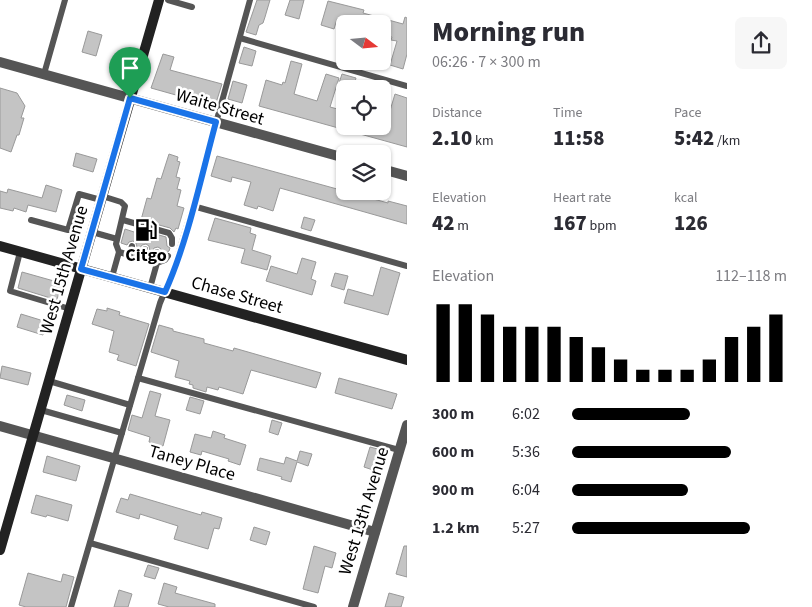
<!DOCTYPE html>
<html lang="en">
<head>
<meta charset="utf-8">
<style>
  :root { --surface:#fff; --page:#f7f7f7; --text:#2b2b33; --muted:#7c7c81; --accent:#000 }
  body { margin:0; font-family:"Source Sans 3",sans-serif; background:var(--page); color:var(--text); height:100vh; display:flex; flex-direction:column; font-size:19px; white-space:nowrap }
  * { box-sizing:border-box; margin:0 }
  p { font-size:16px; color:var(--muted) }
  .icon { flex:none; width:28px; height:28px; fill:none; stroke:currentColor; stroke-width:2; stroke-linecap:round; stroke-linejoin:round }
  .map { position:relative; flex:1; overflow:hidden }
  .panel { display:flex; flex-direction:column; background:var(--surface); width:405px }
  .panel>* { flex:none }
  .needle { width:32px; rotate:106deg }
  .tools { position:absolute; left:336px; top:15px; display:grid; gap:10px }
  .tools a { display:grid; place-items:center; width:55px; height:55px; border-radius:8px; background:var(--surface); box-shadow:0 1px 4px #0004; font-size:25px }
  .pin { position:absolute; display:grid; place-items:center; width:42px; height:42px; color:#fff; margin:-51px -21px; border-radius:50% 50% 50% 0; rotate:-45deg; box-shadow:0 0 5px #0007 }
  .pin .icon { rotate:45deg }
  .round { display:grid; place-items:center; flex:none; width:52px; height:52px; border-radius:8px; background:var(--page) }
  .headline { display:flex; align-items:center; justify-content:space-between; height:85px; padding:0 25px }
  h1 { font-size:28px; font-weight:800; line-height:38px }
  .metrics { display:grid; grid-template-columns:repeat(3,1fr); gap:8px; height:85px; padding:5px 25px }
  .metrics div { display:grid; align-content:center }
  .metrics b { font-size:21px; font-weight:800 }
  .metrics small { font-size:14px; font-weight:400 }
  .metrics p { font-size:14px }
  .chart { height:140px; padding:10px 25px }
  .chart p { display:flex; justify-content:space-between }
  .chart svg { width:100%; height:90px; margin-top:5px; stroke:var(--accent); stroke-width:6 }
  ul { padding:0 25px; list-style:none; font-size:16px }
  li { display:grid; grid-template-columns:80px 60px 1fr; align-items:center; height:38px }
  li i { height:12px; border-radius:6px; background:var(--accent) }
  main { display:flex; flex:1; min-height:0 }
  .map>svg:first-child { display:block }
  .building { fill:#c4c4c4; stroke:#999 }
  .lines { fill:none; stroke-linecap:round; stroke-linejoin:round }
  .lane { stroke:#555; stroke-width:6 }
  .street { stroke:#555; stroke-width:10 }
  .secondary { stroke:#222; stroke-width:10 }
  .route-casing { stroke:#fff; stroke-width:10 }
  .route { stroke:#1a73e8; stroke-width:6 }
  .labels { text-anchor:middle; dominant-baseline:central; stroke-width:5; stroke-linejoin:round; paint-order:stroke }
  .street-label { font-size:18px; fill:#000; stroke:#fff }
  .poi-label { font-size:18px; font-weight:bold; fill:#000; stroke:#fff }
</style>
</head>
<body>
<main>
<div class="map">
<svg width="407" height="607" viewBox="0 0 407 607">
  <rect width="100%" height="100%" fill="#fff"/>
  <g class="building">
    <polygon points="257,0 270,0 265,17 263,23 259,25 256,35 246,32"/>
    <polygon points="290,0 304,0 299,19 285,15"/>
    <polygon points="328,1 364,10 363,13 403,24 405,17 407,18 407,54 403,69 390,65 397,41 391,40 392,37 382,35 382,24 353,24 337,19 334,29 321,25"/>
    <polygon points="88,31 102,35 96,56 82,52"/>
    <polygon points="244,47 256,51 252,66 239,63"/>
    <polygon points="163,54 174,57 170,70 222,84 215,106 151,88"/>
    <polygon points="291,61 302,64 294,94 317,101 326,74 339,78 330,107 345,111 345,126 382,126 382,123 386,124 395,94 407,98 407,147 259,106 266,80 282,85 283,82 285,83"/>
    <polygon points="342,74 356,78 353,89 338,86"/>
    <polygon points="233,81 247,85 242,103 228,99"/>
    <polygon points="0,88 17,93 25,106 21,118 24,118 19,135 17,135 11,152 0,148"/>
    <polygon points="76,153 97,159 93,172 73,166"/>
    <polygon points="169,154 178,157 177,161 180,162 176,177 180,178 177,189 181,190 177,206 184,208 178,229 176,228 174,232 170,228 141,220 147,198 151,199 157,178 161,179"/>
    <polygon points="217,156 388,203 388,201 407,206 407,224 280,188 273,211 258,206 257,209 244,205 251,182 232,177 231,182 211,176"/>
    <polygon points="46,185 62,190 56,212 28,205 26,212 14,208 13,211 0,208 0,191 7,193 8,189 42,198"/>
    <polygon points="304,217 315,220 311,231 301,228"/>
    <polygon points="215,218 251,228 250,233 256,235 252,250 271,256 267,270 241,263 245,249 208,240"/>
    <polygon points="125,229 137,233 138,229 166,237 167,246 170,248 169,251 163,255 161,249 158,247 154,248 152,252 150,251 149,246 146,244 142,245 140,248 137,247 136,243 133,241 129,242 127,245 121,243"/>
    <polygon points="302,258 316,262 311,279 316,281 312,295 266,281 271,266 297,274"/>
    <polygon points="381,267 400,273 388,315 344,303 348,289 373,296"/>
    <polygon points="22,272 61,283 57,300 18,288"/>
    <polygon points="335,273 348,276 344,290 331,286"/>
    <polygon points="107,308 120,312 119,315 149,324 136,366 117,360 119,355 109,352 114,331 92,324 97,309 107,311"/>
    <polygon points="21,314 47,322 43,335 17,327"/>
    <polygon points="159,325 173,329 173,331 204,339 204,343 233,351 234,348 321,373 316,388 251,370 243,394 219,387 218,390 207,387 206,392 193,388 193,385 189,384 190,381 175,377 179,361 151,352"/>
    <polygon points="2,366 31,373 28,385 0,378"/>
    <polygon points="339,378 397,394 392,409 335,393"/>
    <polygon points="150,391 161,394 155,416 170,420 163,446 149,442 150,437 128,430 132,415 142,418"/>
    <polygon points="67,395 85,400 82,411 64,405"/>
    <polygon points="190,397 204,401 200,414 186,410"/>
    <polygon points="272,420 282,423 278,435 269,432"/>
    <polygon points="213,431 225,435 224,438 246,445 240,465 228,461 229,459 202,451 201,455 190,452 195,434 211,438"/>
    <polygon points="370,447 381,450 376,471 364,467"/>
    <polygon points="300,451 312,454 308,466 297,462 291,482 281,479 282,477 257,470 260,458 284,464 286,457 297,461"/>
    <polygon points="47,456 80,466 76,481 43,472"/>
    <polygon points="130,494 201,515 202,512 222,518 219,529 214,528 208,549 174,539 178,526 140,514 139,519 116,512 121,498 128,500"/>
    <polygon points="36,495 72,505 68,521 47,515 46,517 31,513"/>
    <polygon points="254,527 270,532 266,545 250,540"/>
    <polygon points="314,546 336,553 332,568 325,566 318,593 303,589"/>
    <polygon points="404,546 407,546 407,577 396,574"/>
    <polygon points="148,565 159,568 155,579 144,576"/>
    <polygon points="28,573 61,582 63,574 74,577 66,607 26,607 19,605"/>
    <polygon points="164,583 177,587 175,593 215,604 215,607 169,607 158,604"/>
    <polygon points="119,590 132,594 128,607 114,607"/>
    <polygon points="389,593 404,597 401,607 385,607"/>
  </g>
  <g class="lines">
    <g class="lane">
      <polyline points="168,0 192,7"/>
      <polyline points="240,38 407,86"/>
      <polyline points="44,74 65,0"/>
      <polyline points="102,196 121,202 125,206 116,244 119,252 157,263"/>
      <polyline points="193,206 407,266"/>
      <polyline points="31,220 68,230 79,194 101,200"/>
      <polyline points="123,220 169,233 172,238 172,244"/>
      <polyline points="92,232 117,239"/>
      <polyline points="20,252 10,291 70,309"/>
      <polyline points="129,255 132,246"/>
      <polyline points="142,259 145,249"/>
      <polyline points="154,262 157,252"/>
      <polyline points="112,277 119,252"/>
      <polyline points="150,288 157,263 165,260 168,256"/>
      <polyline points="138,378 399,450"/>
      <polyline points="49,381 130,405"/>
      <polyline points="41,410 122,433"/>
      <polyline points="90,543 314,607"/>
      <polyline points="71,607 160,303 172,274 193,206 250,0"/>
    </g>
    <g class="street">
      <polyline points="0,62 345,158"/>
      <polyline points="382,169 407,176"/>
      <polyline points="0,426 375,532"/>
      <polyline points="353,607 407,425"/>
    </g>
    <g class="secondary">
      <polyline points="0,246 407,360"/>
      <polyline points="0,550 159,0"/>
    </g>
  </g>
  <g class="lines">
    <defs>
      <path id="route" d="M130,98L216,122C201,177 188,241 165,292L81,269Z"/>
    </defs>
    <use href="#route" class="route-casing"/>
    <use href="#route" class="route"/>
  </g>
  <defs>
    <symbol id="fuel-bare" viewBox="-9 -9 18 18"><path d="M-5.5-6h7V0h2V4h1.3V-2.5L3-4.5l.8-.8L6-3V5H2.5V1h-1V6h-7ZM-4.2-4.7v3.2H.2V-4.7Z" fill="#000" stroke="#fff" stroke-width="2.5" paint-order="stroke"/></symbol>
  </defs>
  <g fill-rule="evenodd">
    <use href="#fuel-bare" x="130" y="214" width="32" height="32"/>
  </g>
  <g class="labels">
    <g class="street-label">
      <text transform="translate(220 107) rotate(16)">Waite Street</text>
      <text transform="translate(64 270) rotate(-74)">West 15th Avenue</text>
      <text transform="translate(237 295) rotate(16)">Chase Street</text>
      <text transform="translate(192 463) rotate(16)">Taney Place</text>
      <text transform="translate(364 511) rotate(-73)">West 13th Avenue</text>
    </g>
    <g class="poi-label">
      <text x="146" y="255">Citgo</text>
    </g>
  </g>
</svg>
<div class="tools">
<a><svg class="needle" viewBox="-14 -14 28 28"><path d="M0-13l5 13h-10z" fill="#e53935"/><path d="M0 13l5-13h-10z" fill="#7c7c81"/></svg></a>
<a><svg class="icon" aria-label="locate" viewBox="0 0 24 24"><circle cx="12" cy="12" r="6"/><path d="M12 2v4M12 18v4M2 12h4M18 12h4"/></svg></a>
<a><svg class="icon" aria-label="layers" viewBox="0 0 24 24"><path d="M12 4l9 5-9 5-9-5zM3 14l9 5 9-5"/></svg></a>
</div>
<div class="pin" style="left:130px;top:98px;background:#1e9e55"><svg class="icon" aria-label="arrive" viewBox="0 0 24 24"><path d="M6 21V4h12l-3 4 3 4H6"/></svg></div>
</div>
<section class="panel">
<div class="headline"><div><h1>Morning run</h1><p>06:26 · 7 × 300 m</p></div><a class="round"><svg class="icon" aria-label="share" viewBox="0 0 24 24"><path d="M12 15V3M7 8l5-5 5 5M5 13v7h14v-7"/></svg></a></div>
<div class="metrics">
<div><p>Distance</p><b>2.10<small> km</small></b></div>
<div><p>Time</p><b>11:58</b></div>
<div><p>Pace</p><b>5:42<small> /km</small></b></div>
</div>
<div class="metrics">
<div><p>Elevation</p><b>42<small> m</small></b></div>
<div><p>Heart rate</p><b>167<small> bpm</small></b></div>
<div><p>kcal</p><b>126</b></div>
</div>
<div class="chart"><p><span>Elevation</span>112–118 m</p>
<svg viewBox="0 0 160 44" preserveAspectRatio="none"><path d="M5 44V6M15 44V6M25 44V11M35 44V17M45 44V17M55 44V17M65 44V22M75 44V27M85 44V33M95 44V38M105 44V38M115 44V38M125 44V33M135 44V22M145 44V17M155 44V11"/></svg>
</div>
<ul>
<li><b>300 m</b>6:02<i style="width:55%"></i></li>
<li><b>600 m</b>5:36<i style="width:74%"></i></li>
<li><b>900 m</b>6:04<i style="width:54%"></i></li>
<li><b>1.2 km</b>5:27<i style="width:83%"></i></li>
</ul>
</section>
</main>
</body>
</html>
